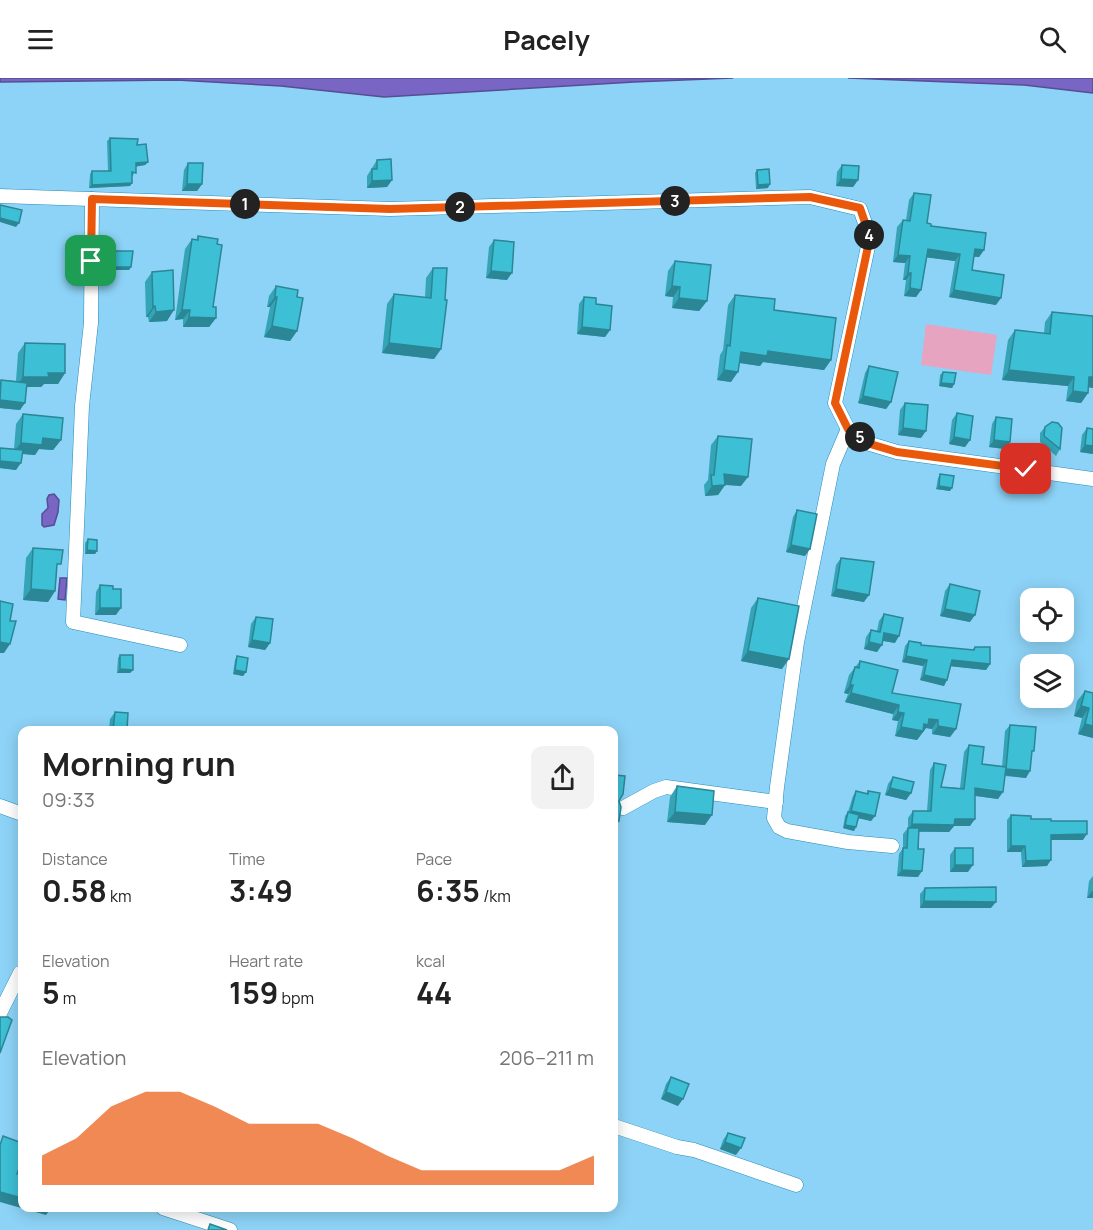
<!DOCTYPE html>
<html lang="en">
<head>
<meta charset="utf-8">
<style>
  :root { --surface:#fff; --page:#f2f2f2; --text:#222; --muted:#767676; --accent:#ea580c }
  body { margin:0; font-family:Manrope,sans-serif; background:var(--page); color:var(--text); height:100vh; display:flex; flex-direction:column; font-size:22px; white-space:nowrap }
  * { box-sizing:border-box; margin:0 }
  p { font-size:20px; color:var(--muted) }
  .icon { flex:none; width:33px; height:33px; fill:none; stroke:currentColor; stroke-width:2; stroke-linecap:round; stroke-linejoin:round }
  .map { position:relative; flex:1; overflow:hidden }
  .sheet { position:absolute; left:18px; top:648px; width:600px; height:486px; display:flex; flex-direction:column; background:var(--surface); border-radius:12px; box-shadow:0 3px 15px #0003 }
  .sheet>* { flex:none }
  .tools { position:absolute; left:1020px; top:510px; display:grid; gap:12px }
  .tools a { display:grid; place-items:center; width:54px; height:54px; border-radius:12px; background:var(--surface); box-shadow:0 3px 15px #0003; font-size:30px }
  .pin { position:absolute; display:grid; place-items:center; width:51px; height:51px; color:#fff; margin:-26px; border-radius:12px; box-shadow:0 3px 9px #0006 }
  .km { position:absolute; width:30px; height:30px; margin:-15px; border-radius:50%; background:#222; color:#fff; font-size:16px; line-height:30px; text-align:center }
  .round { display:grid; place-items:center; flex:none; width:63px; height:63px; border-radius:12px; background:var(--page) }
  .overview { display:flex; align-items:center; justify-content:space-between; height:102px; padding:0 24px }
  h1 { font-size:33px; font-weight:700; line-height:45px }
  .metrics { display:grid; grid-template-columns:repeat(3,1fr); gap:9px; height:102px; padding:6px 24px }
  .metrics div { display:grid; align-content:center }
  .metrics b { font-size:30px; font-weight:700 }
  .metrics small { font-size:16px; font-weight:400 }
  .metrics p { font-size:16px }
  .chart { height:168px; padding:12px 24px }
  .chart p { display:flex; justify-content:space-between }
  .chart svg { width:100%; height:108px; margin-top:6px; fill:var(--accent); opacity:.7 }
  header { display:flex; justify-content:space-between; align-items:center; height:78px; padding:0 24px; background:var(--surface); font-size:27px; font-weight:700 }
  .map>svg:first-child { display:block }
  .green { fill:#e6a4c1 }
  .water { fill:#7965c3; stroke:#554e94; stroke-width:1.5 }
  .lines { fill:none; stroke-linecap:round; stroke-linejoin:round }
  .minor-casing { stroke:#278bb5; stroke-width:15 }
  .minor { stroke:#fff; stroke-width:14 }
  .wall { fill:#34a4b7 }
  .shaded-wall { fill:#2b8695 }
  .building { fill:#3dbfd5; stroke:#2b8695; stroke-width:1.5 }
  .route-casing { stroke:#fff; stroke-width:12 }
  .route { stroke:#ea580c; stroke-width:8 }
</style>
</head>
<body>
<header><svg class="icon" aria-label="menu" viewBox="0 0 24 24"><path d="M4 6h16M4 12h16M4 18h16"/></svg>Pacely<svg class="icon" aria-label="search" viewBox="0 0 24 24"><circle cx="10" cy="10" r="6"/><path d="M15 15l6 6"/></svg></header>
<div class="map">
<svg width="1093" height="1152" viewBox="0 0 1093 1152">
  <rect width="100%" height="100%" fill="#8dd3f7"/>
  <polygon class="green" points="926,246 997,257 991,297 921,287"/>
  <g class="water">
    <polygon points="0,0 733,0 634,4 384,19 281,8 177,2 0,4"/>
    <polygon points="848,0 1093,0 1093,15 1024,7"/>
    <polygon points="54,416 59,422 58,434 54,447 44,449 42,447 42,436 48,430 47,421 49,417"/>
    <polygon points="60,500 67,500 65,522 58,521"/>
  </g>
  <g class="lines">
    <defs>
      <g id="minor">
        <polyline points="0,118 390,131 810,119 860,131 870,159 835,325 848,351 867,365 897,374 1093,401"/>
        <polyline points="92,121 91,245 82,328 73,544 180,567"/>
        <polyline points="848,351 833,386 797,564 777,709 774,740 779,749 787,753 848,764 892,768"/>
        <polyline points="0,728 22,736"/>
        <polyline points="623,730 654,713 666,709 776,724"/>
        <polyline points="0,935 20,895"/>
        <polyline points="614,1048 677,1069 694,1072 796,1107"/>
        <polyline points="163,1130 230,1152"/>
      </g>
    </defs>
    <use href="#minor" class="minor-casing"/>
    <use href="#minor" class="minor"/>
  </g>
  <g class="wall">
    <polygon points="110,60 137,67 148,84 145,87 136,88 133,98 132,98 132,105 130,108 89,110 90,96 92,93 108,93 107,63"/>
    <polygon points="377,82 392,102 387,109 367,110 367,98"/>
    <polygon points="188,85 202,106 197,113 182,113 184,92"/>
    <polygon points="842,87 858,102 853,109 836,108 837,94"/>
    <polygon points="757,92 768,110 756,111 755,95"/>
    <polygon points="914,115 927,145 931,148 984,172 979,179 974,179 972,192 996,227 949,219 955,183 927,179 921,212 916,219 904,218 906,202 903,202 905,185 893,184 897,149 903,142 906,142 909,122"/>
    <polygon points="198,158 216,240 209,249 183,249 183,241 175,242 185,171 192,161 196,162"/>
    <polygon points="494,162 507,202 486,200 489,169"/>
    <polygon points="114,173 131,189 129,192 112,192 112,177"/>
    <polygon points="675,183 707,223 699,233 672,230 673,219 665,218 668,193"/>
    <polygon points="433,190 441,271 434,281 382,275 387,226 394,216 425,220 426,200"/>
    <polygon points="152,194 167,243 149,244 148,239 146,239 145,204"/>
    <polygon points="276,208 297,219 297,253 290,263 264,259 270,229 267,229 269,218"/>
    <polygon points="735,217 774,232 831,282 824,292 763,284 760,288 739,285 731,304 717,302 720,277 723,272 728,227"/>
    <polygon points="584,219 596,226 610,252 605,259 577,256 579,226"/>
    <polygon points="1052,234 1093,238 1093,310 1088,309 1088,315 1081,325 1066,323 1068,308 1002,302 1008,262 1015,252 1044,255 1045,244"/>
    <polygon points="25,265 65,295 58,306 44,306 41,309 27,309 20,332 0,330 0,303 1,302 16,303 18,275"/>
    <polygon points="869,288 891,324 886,331 858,325 865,295"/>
    <polygon points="943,294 954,306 952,310 939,308 940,297"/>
    <polygon points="905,325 921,360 898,357 900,332"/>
    <polygon points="957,335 970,362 965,369 949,366 952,342"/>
    <polygon points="23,336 61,362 53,372 39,371 35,377 22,376 16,392 0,390 0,370 14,371 16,346"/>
    <polygon points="996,339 1010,364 1005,371 989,369 992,346"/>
    <polygon points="1045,349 1060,371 1056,378 1040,364 1040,355"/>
    <polygon points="1087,350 1093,376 1080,374 1082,357"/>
    <polygon points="718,358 741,408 725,407 718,417 705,418 704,407 708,402 711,367"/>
    <polygon points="940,396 950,413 936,411 938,400"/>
    <polygon points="797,432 805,478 786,474 793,439"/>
    <polygon points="88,461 97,473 95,476 85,476 85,465"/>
    <polygon points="33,470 57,493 55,513 48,524 23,522 26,480"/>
    <polygon points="841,480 864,524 831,518 836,487"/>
    <polygon points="950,506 970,544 940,538 945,513"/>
    <polygon points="100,507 113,511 116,537 95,537 96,514"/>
    <polygon points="758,520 782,591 741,583 751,530"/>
    <polygon points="884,536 895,565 883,563 877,574 864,571 866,559 871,552 877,553 879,543"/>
    <polygon points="256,539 270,565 265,572 248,569 251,546"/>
    <polygon points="909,563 921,567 972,572 975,569 990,586 986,592 951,588 944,608 920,602 923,588 902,584 905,568"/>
    <polygon points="120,577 133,592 130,595 117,595 118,580"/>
    <polygon points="237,578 246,594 243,598 233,596 235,582"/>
    <polygon points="860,583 892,615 956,651 950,659 932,656 932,651 926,650 917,662 895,658 898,643 892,642 893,636 845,624 848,616 844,615 849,597"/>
    <polygon points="1085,613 1093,615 1093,660 1078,656 1082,640 1074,638 1077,623"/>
    <polygon points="115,634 127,652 109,652 110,641"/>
    <polygon points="1010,647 1032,677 1026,700 1005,698 998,721 975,718 970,748 954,748 949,754 919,754 918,799 897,798 899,776 903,770 903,756 908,750 908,740 913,733 927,733 930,692 934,685 941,709 960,710 964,674 969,667 982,686 1002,689 1005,653"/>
    <polygon points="893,699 911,715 906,722 885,717 888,706"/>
    <polygon points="677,708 705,747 667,744 670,719"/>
    <polygon points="856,713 866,716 868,713 875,738 871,743 859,740 854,753 843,750 845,738 848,734 853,718"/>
    <polygon points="1011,737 1031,741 1051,743 1083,762 1051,762 1047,788 1022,789 1021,774 1007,774 1007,742"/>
    <polygon points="955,770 968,794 950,794 950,777"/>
    <polygon points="1093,798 1093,820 1087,820 1089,803"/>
    <polygon points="925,810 991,830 920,830 920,816"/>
    <polygon points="671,999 678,1028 661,1021 666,1006"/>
    <polygon points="728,1055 736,1077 720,1071 723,1062"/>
  </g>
  <g class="shaded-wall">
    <polygon points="148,84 145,87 134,89 136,85"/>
    <polygon points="841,101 858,102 853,109 836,108"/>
    <polygon points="392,102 387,109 367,110 372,103"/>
    <polygon points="132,105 130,108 89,110 92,107"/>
    <polygon points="187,106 202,106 197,113 182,113"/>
    <polygon points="770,106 768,110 756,111 758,107"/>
    <polygon points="0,140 19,145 16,149 0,144"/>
    <polygon points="928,171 960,176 955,183 923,179"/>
    <polygon points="975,171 984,172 979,179 970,178"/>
    <polygon points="898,177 910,178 905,185 893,184"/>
    <polygon points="114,189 131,189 129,192 112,192"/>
    <polygon points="491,193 512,195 507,202 486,200"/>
    <polygon points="908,195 911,195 906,202 903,202"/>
    <polygon points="672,208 680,209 673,219 665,218"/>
    <polygon points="910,210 921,212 916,219 904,218"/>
    <polygon points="954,212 1001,220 996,227 949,219"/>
    <polygon points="275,219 277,219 270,229 267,229"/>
    <polygon points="679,220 707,223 699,233 672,230"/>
    <polygon points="155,228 148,239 146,239 153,229"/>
    <polygon points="174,232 167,243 149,244 156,234"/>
    <polygon points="182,232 190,232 183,241 175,242"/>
    <polygon points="189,239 216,240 209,249 183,249"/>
    <polygon points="272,248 297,253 290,263 264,259"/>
    <polygon points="582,249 610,252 605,259 577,256"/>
    <polygon points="389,265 441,271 434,281 382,275"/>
    <polygon points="768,273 831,282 824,292 763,284 760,288 734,284 741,274"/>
    <polygon points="724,292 738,294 731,304 717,302"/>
    <polygon points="1009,292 1074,299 1068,308 1002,302"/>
    <polygon points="48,295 65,295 58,306 44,306 41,309 16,309 23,299"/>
    <polygon points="1089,299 1093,299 1093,310 1083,308"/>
    <polygon points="941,305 954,306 952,310 939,308"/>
    <polygon points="1073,313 1088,315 1081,325 1066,323"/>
    <polygon points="863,318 891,324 886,331 858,325"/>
    <polygon points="0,322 25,325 20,332 0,330"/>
    <polygon points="903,350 926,353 921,360 898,357"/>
    <polygon points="954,359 970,362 965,369 949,366"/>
    <polygon points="43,360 61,362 53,372 39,371 35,377 13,375 21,365"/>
    <polygon points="994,362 1010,364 1005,371 989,369"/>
    <polygon points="1085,367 1093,368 1093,376 1080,374"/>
    <polygon points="0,383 21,385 16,392 0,390"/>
    <polygon points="724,396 748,399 741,408 717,406"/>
    <polygon points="725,407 718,417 705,418 712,408"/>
    <polygon points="939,408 952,410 950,413 936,411"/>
    <polygon points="791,467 810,471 805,478 786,474"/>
    <polygon points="87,472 97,473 95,476 85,476"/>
    <polygon points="31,511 55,513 48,524 23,522"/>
    <polygon points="836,511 869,517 864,524 831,518"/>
    <polygon points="100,530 121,530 116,537 95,537"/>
    <polygon points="945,531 975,537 970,544 940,538"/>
    <polygon points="884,555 899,558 895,565 879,562"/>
    <polygon points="252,562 270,565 265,572 248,569"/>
    <polygon points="0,564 10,566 4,575 0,575"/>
    <polygon points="869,564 882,567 877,574 864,571"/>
    <polygon points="748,573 789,581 782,591 741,583"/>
    <polygon points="906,578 927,582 923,588 902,584"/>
    <polygon points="952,582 990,586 986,592 948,588"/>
    <polygon points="120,591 133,592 130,595 117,595"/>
    <polygon points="235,592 246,594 243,598 233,596"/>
    <polygon points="924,597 947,602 944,608 920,602"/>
    <polygon points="850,607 853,607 848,616 844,615"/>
    <polygon points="851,615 899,627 893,636 845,624"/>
    <polygon points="1081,628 1089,630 1082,640 1074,638"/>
    <polygon points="898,634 904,635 898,643 892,642"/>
    <polygon points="929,641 938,642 932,651 926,650 917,662 895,658 901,649 924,646"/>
    <polygon points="1085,646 1093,648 1093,660 1078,656"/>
    <polygon points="938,648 956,651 950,659 932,656"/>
    <polygon points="1006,691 1030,693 1026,700 1002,697"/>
    <polygon points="890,710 911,715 906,722 885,717"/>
    <polygon points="975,710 1003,714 998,721 970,717"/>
    <polygon points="851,733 875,738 871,743 848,738"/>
    <polygon points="675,734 712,737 705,747 667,744"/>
    <polygon points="955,741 975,741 970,748 954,748 949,754 907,753 912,746"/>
    <polygon points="614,743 619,743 615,750 614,750"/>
    <polygon points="845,747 856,749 854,753 843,750"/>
    <polygon points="1087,756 1083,762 1047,762 1051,757"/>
    <polygon points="1011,768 1025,768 1021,774 1007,774"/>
    <polygon points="1051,782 1047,788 1022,789 1026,783"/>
    <polygon points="955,787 973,787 968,794 950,794"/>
    <polygon points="902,792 922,793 918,799 897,798"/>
    <polygon points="1092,813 1093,813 1093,820 1087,820"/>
    <polygon points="924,823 996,824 991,830 920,830"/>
    <polygon points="666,1014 683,1021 678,1028 661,1021"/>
    <polygon points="725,1064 741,1070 736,1077 720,1071"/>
    <polygon points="0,1114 22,1120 22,1130 51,1130 46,1137 0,1124"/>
  </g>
  <g class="building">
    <polygon points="110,60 138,61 137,67 146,66 148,84 136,85 136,95 132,94 132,105 92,107 92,93 111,93"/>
    <polygon points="391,81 392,102 372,103 372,91 377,91 377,82"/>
    <polygon points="188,85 203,85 202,106 187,106"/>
    <polygon points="842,87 859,88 858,102 841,101"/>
    <polygon points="769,91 770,106 758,107 757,92"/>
    <polygon points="914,115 931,117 927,145 931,146 931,148 986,155 984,172 975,171 972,192 1004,197 1001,220 954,212 960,176 928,171 921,212 910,210 911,195 908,195 910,178 898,177 903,142 910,143"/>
    <polygon points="0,127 22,132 19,145 0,140"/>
    <polygon points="198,158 218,161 217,166 222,167 213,229 216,229 216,240 189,239 190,232 182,232 192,161 198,162"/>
    <polygon points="494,162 514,164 512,195 491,193"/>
    <polygon points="114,173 133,173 131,189 114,189"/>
    <polygon points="675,183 711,187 707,223 679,220 680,209 672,208"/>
    <polygon points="433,190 447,190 445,222 447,222 441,271 389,265 394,216 431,220"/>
    <polygon points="173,192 174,232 156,234 155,228 153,229 152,194"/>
    <polygon points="276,208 298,212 297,219 303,220 297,253 272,248 277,219 275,219"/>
    <polygon points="735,217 775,221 774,232 836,240 831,282 768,273 767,278 741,274 738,294 724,292 727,267 730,268"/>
    <polygon points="584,219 596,220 596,226 612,228 610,252 582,249"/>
    <polygon points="1052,234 1093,238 1093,299 1089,299 1088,315 1073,313 1074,299 1009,292 1015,252 1050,256"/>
    <polygon points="25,265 65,266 65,295 48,295 49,299 23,299"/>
    <polygon points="869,288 898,294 891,324 863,318"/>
    <polygon points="943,294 956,295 954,306 941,305"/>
    <polygon points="1,302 27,305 25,325 0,322"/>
    <polygon points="905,325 928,327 926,353 903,350"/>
    <polygon points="957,335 973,338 970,362 954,359"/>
    <polygon points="23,336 63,340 61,362 43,360 42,367 21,365"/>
    <polygon points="996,339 1012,341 1010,364 994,362"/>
    <polygon points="1052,344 1058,345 1062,350 1060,371 1044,358 1045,349"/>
    <polygon points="1087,350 1093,351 1093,368 1085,367"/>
    <polygon points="718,358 752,361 748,399 724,396 725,407 712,408 711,397 714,397"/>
    <polygon points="0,370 23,372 21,385 0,383"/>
    <polygon points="940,396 954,398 952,410 939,408"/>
    <polygon points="797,432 817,436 810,471 791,467"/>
    <polygon points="88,461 97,462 97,473 87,472"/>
    <polygon points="33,470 63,472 61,486 57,486 55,513 31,511"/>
    <polygon points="841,480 874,484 869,517 836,511"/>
    <polygon points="950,506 980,513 975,537 945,531"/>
    <polygon points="100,507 113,508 113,511 121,511 121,530 100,530"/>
    <polygon points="758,520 799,528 789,581 748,573"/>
    <polygon points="0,523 13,526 10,543 16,543 10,566 0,564"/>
    <polygon points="884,536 903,540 899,558 884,555 882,567 869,564 871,552 880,554"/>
    <polygon points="256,539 273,541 270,565 252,562"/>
    <polygon points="909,563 921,565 921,567 974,572 975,569 990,569 990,586 952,582 947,602 924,597 927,582 906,578"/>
    <polygon points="120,577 133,577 133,592 120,591"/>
    <polygon points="237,578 248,580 246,594 235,592"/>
    <polygon points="860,583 898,592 892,615 961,626 956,651 938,648 938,642 929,641 928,647 924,646 923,653 901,649 904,635 898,634 899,627 851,615 853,607 850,607 855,589 859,590"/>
    <polygon points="1085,613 1093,615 1093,648 1085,646 1089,630 1081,628"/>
    <polygon points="115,634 128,635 127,652 113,652"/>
    <polygon points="1010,647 1036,649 1034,673 1032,673 1030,693 1006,691"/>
    <polygon points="969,667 984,669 982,686 1006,689 1003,714 975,710 975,741 955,741 954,747 912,746 913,733 931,733 934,685 946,687 941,709 964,711"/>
    <polygon points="614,697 625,698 623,716 619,723 621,729 619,743 614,743"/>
    <polygon points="893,699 914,704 911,715 890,710"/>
    <polygon points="677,708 714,713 712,737 675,734"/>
    <polygon points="856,713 868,716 868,713 880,715 875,738 851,733"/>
    <polygon points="848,734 859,737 856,749 845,747"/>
    <polygon points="1011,737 1031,738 1031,741 1051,741 1051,743 1087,743 1087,756 1051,757 1051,782 1026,783 1025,768 1011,768"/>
    <polygon points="908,750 919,750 918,771 924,771 922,793 902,792 903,770 907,770"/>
    <rect x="955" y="770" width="18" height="17"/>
    <polygon points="996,809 996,824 924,823 925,810"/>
    <polygon points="0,939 8,939 12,942 0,975"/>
    <polygon points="671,999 689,1006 683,1021 666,1014"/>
    <polygon points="728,1055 745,1060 741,1070 725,1064"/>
    <polygon points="3,1058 22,1065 22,1082 17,1096 22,1097 22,1120 0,1114 0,1067"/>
    <polygon points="210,1146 227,1152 208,1152"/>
  </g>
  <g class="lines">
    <defs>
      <polyline id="route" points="91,183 92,121 390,131 810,119 860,130 870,159 835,325 848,351 867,365 897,374 1026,391"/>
    </defs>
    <use href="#route" class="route-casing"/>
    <use href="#route" class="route"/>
  </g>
</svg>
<div class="tools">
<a><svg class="icon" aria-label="locate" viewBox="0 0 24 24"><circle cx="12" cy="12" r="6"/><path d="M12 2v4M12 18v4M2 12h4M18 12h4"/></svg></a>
<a><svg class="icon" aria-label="layers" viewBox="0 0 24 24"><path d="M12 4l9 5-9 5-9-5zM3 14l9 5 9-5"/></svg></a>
</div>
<div class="pin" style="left:91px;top:183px;background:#1e9e55"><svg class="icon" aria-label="arrive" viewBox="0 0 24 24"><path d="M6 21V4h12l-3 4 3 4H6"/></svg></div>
<div class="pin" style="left:1026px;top:391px;background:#d93025"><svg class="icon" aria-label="check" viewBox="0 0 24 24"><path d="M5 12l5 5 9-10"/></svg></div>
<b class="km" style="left:245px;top:126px">1</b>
<b class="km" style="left:460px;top:129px">2</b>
<b class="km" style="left:675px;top:123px">3</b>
<b class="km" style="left:869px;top:157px">4</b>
<b class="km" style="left:860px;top:359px">5</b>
<section class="sheet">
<div class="overview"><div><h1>Morning run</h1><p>09:33</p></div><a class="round"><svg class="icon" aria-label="share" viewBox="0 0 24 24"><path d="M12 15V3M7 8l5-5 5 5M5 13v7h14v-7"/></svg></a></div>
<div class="metrics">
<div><p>Distance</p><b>0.58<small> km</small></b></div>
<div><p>Time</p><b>3:49</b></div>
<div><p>Pace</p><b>6:35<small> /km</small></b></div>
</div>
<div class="metrics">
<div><p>Elevation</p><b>5<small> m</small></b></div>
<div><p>Heart rate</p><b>159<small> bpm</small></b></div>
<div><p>kcal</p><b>44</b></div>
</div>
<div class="chart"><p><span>Elevation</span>206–211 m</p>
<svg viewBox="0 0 160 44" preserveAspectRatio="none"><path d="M0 44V32L10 25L20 12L30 6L40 6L50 12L60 19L70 19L80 19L90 25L100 32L110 38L120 38L130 38L140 38L150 38L160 32V44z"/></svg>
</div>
</section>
</div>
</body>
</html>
